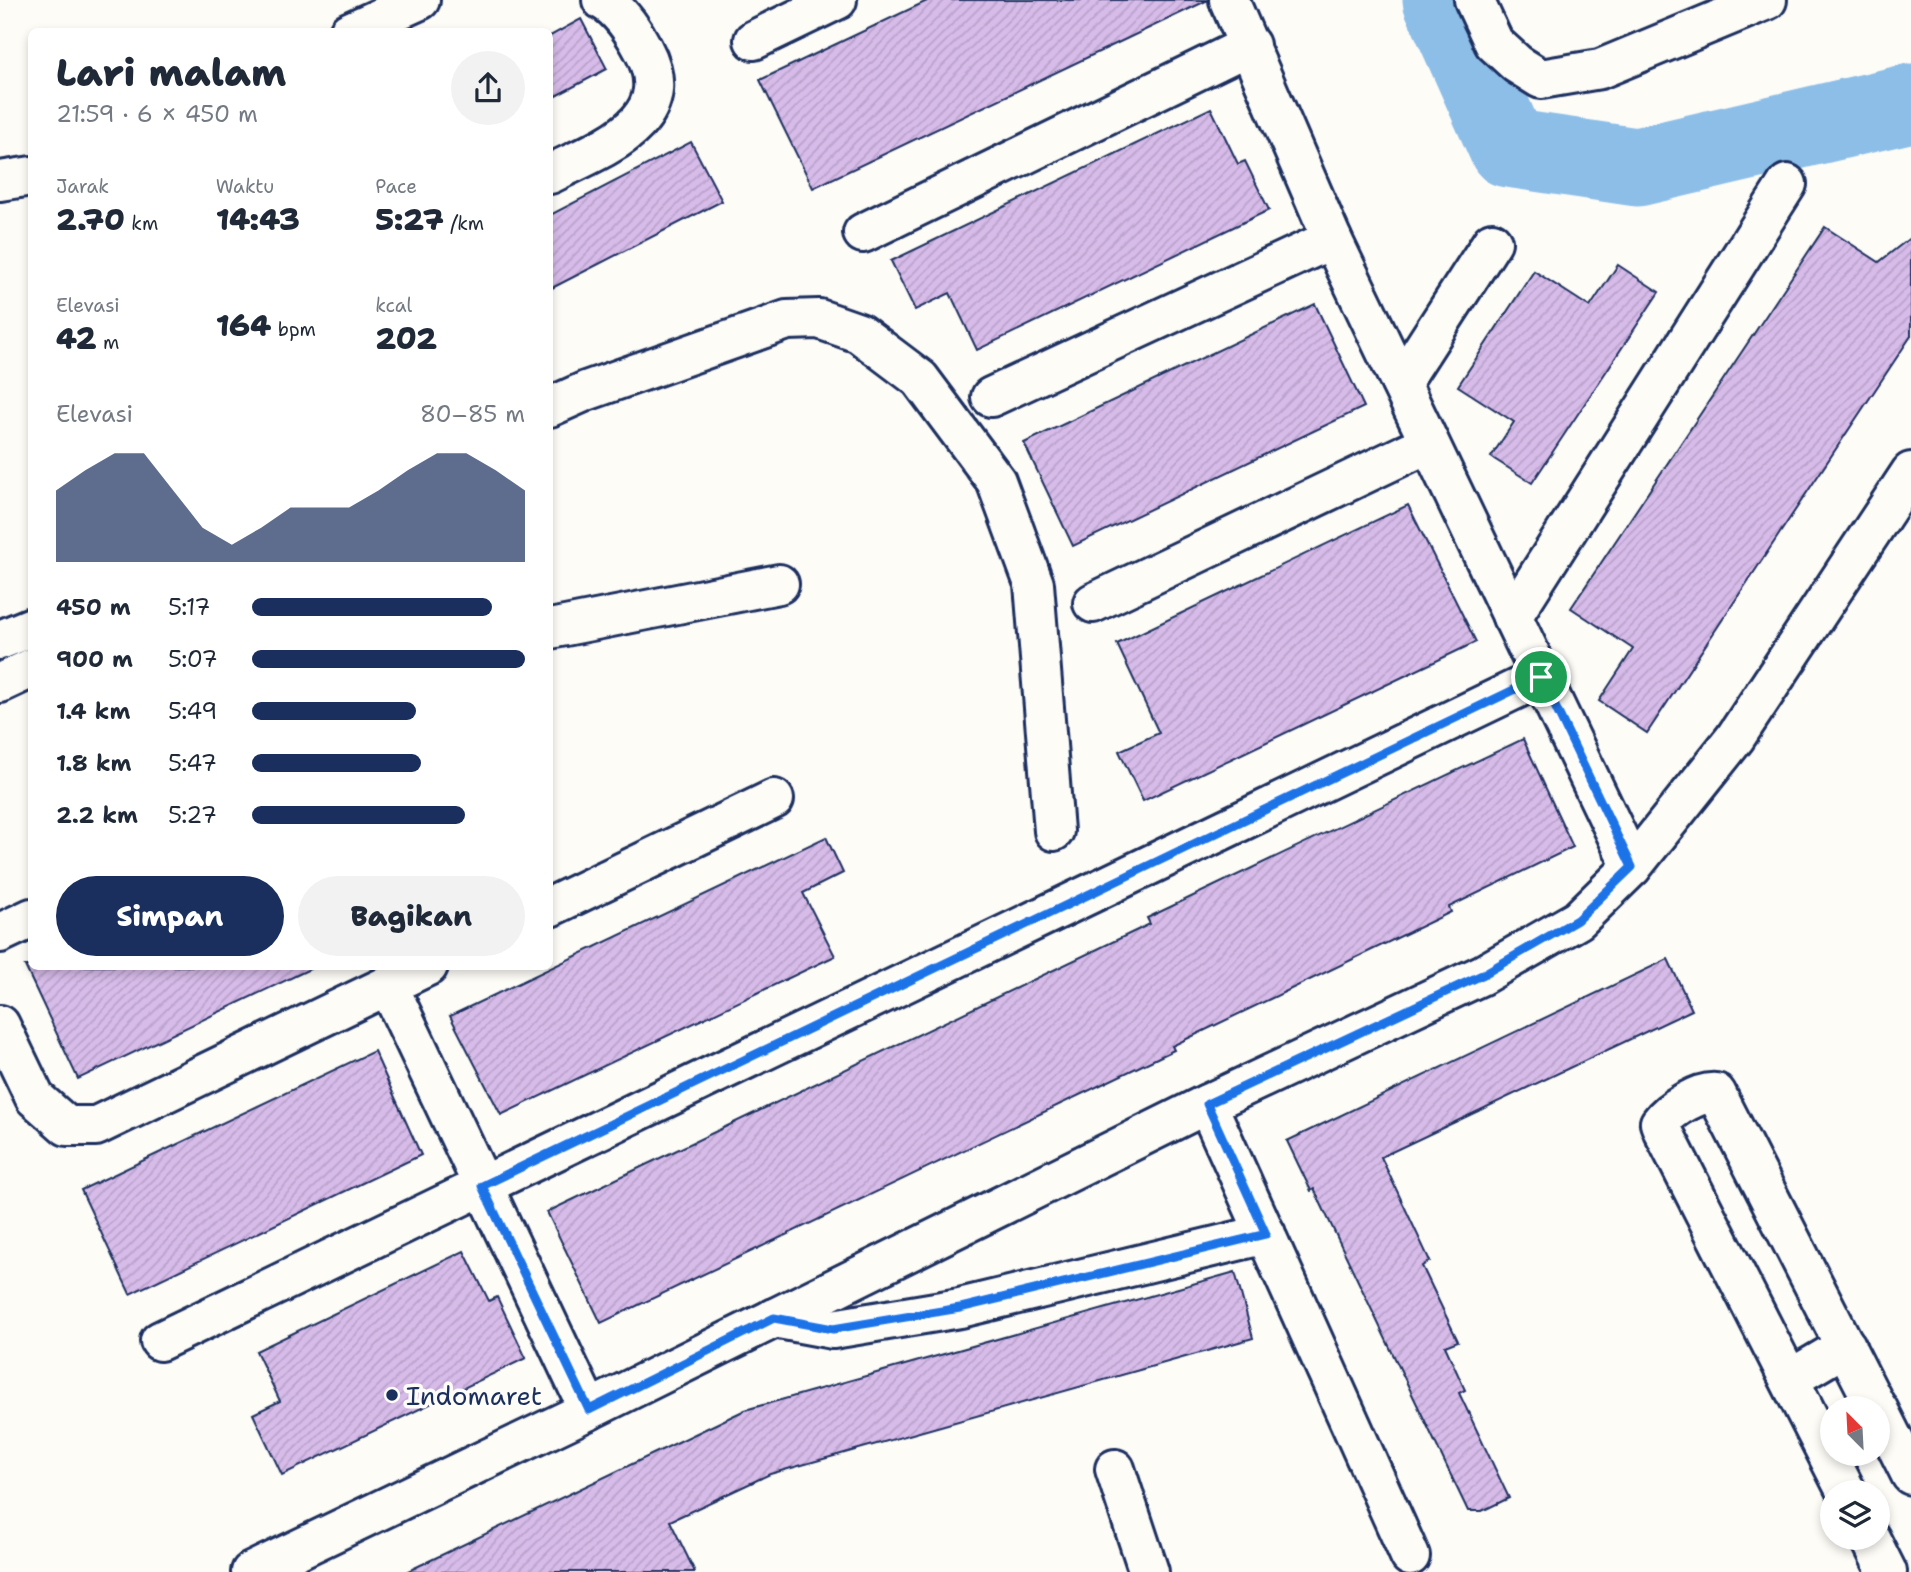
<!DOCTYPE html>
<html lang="id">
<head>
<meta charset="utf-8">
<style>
  :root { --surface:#fff; --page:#f2f2f3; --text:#1f2937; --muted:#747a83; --accent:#1b2f5e }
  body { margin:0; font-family:"Shantell Sans",sans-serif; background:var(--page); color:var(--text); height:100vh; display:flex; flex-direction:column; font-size:26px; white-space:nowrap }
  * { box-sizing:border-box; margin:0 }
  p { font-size:23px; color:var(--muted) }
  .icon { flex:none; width:38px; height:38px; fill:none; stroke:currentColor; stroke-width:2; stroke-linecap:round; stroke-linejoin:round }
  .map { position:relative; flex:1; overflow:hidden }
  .sheet { position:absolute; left:28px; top:28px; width:525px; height:942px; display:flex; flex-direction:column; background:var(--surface); border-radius:10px; box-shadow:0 4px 10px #0003 }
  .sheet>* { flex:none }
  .needle { width:46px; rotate:336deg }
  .tools { position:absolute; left:1820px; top:1396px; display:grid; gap:14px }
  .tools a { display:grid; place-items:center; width:70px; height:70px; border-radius:50%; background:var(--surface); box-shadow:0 4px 10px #0003; font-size:35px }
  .pin { position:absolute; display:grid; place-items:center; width:60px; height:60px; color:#fff; margin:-30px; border:4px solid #fff; border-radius:50%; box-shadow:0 2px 7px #0007 }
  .round { display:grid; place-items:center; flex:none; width:74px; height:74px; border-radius:37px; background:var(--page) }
  .head { display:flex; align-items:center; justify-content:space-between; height:119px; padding:0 28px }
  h1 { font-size:38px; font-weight:800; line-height:52px }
  .metrics { display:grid; grid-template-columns:repeat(3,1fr); gap:10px; height:119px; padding:7px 28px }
  .metrics div { display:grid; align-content:center }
  .metrics b { font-size:30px; font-weight:800 }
  .metrics small { font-size:19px; font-weight:400 }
  .metrics p { font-size:19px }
  .chart { height:196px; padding:14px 28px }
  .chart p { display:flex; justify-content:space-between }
  .chart svg { width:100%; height:126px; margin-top:7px; fill:var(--accent); opacity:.7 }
  .button { display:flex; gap:14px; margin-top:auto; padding:14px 28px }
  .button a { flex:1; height:80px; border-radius:42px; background:var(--accent); color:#fff; font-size:28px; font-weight:800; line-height:80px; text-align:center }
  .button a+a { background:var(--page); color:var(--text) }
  ul { padding:0 28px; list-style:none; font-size:23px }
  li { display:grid; grid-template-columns:112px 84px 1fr; align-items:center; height:52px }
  li i { height:18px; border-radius:9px; background:var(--accent) }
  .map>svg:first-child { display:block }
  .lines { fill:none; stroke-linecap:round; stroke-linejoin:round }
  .river { stroke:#8cbee8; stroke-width:79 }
  .building { fill:url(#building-hatch); stroke:#1b2f5e; stroke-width:2 }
  .street-casing { stroke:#1b2f5e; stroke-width:44 }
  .street { stroke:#fdfcf7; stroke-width:38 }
  .route-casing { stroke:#fff; stroke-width:14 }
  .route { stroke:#1a73e8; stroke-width:9 }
  .poi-dot { fill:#1b2f5e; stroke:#fdfcf7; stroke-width:2.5 }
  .labels { text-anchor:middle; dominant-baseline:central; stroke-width:7; stroke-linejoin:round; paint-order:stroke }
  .poi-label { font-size:26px; fill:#1b2f5e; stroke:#fdfcf7; text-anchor:start }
</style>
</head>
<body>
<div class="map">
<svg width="1911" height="1572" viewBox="0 0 1911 1572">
  <defs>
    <pattern id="building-hatch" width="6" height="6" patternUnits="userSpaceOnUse" patternTransform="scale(1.75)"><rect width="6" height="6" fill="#d7bbe9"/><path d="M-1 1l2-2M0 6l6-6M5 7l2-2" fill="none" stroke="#b8a1ca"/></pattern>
  </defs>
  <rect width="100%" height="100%" fill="#fdfcf7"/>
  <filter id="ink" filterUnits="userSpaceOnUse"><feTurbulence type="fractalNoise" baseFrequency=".0143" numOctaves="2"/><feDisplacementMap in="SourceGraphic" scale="14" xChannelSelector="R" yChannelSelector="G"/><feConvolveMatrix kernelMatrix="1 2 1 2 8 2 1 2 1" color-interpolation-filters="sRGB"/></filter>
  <g filter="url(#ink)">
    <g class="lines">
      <polyline class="river" points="1442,0 1508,148 1637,167 1911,103"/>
    </g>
    <g class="building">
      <polygon points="929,0 1208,0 813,188 760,80"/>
      <polygon points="581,19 607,69 550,99 550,36"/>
      <polygon points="1211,108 1238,164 1245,161 1269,210 977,350 950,293 915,310 891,261"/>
      <polygon points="691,142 722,201 550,289 550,215"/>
      <polygon points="1825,227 1879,262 1911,237 1911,336 1647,733 1599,701 1633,649 1571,608"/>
      <polygon points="1618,265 1659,292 1532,483 1491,457 1514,422 1458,386 1534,271 1590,307"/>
      <polygon points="1315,304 1364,407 1073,546 1024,443"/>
      <polygon points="1408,505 1476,642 1143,801 1119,751 1159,733 1117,644"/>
      <polygon points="1523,739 1573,847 1449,907 1451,912 1172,1046 1174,1050 601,1323 547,1212 1150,924 1147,918"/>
      <polygon points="826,837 843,873 803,893 835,956 501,1115 450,1016"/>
      <polygon points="1668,959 1692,1010 1381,1157 1430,1261 1422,1266 1458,1341 1445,1346 1465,1390 1459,1393 1509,1498 1482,1511 1468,1511 1314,1189 1311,1191 1287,1141"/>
      <polygon points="25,966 316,966 78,1079"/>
      <polygon points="374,1051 421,1155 130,1294 81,1190"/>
      <polygon points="464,1251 489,1301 497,1297 526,1358 282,1475 253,1414 280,1401 256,1351"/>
      <polygon points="1235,1272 1253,1338 770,1474 670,1521 695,1572 406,1572 745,1410"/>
    </g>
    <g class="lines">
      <defs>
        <g id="street">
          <polyline points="1229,0 1332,239 1632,867"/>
          <polyline points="1474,0 1494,43 1517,64 1541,79 1600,69 1767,0"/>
          <polyline points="349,32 420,0"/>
          <polyline points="754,40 837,0"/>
          <path d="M550,174C601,148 682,122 643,49C634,32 619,9 602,0"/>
          <polyline points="0,181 32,176"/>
          <polyline points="863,233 1250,45"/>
          <polyline points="1401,383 1492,242"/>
          <polyline points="991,397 1332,239"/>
          <polyline points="550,407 586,391 787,320 819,319 859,333 920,379 996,481 1034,584 1054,831"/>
          <polyline points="1093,603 1429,443"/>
          <polyline points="1512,617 1787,184"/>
          <polyline points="550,629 779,584"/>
          <polyline points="0,640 32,627"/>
          <polyline points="0,683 32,668"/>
          <polyline points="550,907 774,799"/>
          <polyline points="0,933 32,918"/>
          <polyline points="388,985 589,1410"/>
          <polyline points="0,1025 35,1098 67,1126 96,1126 428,966"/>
          <polyline points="1207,1104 1410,1556"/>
          <polyline points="774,1318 833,1329 960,1308 1266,1234"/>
          <polyline points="160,1341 1541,677"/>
          <polyline points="1790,1379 1846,1346"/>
          <polyline points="1878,1409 1911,1475"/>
          <polyline points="1115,1469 1149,1572"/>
          <path d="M1847,1493L1663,1131L1660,1123C1670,1109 1700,1091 1716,1093L1877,1409"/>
          <polyline points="1870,1538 1887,1572"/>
          <polyline points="251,1572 589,1410 1207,1104 1482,975 1578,920 1632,867 1735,738 1911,472"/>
        </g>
      </defs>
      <use href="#street" class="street-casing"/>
      <use href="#street" class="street"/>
    </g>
  </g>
  <g class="lines" filter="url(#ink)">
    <defs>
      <polygon id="route" points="1541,677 1632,867 1577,920 1482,975 1207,1104 1266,1234 960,1308 833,1329 774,1318 589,1410 482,1186"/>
    </defs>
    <use href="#route" class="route-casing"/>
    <use href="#route" class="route"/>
  </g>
  <circle class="poi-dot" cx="392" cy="1395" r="7"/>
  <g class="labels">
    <g class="poi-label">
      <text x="406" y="1395">Indomaret</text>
    </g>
  </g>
</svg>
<div class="tools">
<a><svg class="needle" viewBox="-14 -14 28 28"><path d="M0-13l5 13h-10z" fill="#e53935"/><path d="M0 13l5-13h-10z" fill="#747a83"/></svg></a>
<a><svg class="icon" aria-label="layers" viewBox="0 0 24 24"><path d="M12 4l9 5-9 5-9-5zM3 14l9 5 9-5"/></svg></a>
</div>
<div class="pin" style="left:1541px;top:677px;background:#1e9e55"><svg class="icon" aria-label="arrive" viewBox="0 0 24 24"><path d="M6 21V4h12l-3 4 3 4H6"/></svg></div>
<section class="sheet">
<div class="head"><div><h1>Lari malam</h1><p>21:59 · 6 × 450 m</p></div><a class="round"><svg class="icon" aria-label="share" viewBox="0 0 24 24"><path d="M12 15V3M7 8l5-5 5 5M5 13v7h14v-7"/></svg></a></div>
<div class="metrics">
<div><p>Jarak</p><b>2.70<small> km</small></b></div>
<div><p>Waktu</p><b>14:43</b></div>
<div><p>Pace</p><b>5:27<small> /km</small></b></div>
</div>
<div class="metrics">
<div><p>Elevasi</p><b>42<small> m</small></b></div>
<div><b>164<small> bpm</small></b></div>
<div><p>kcal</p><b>202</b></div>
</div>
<div class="chart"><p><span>Elevasi</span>80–85 m</p>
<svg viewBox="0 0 160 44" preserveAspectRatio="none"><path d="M0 44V19L10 12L20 6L30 6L40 19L50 32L60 38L70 32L80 25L90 25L100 25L110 19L120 12L130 6L140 6L150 12L160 19V44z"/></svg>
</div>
<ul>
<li><b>450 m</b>5:17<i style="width:88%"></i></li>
<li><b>900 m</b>5:07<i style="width:100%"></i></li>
<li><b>1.4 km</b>5:49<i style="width:60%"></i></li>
<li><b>1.8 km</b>5:47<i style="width:62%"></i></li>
<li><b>2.2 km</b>5:27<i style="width:78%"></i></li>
</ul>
<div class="button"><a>Simpan</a><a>Bagikan</a></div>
</section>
</div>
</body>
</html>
